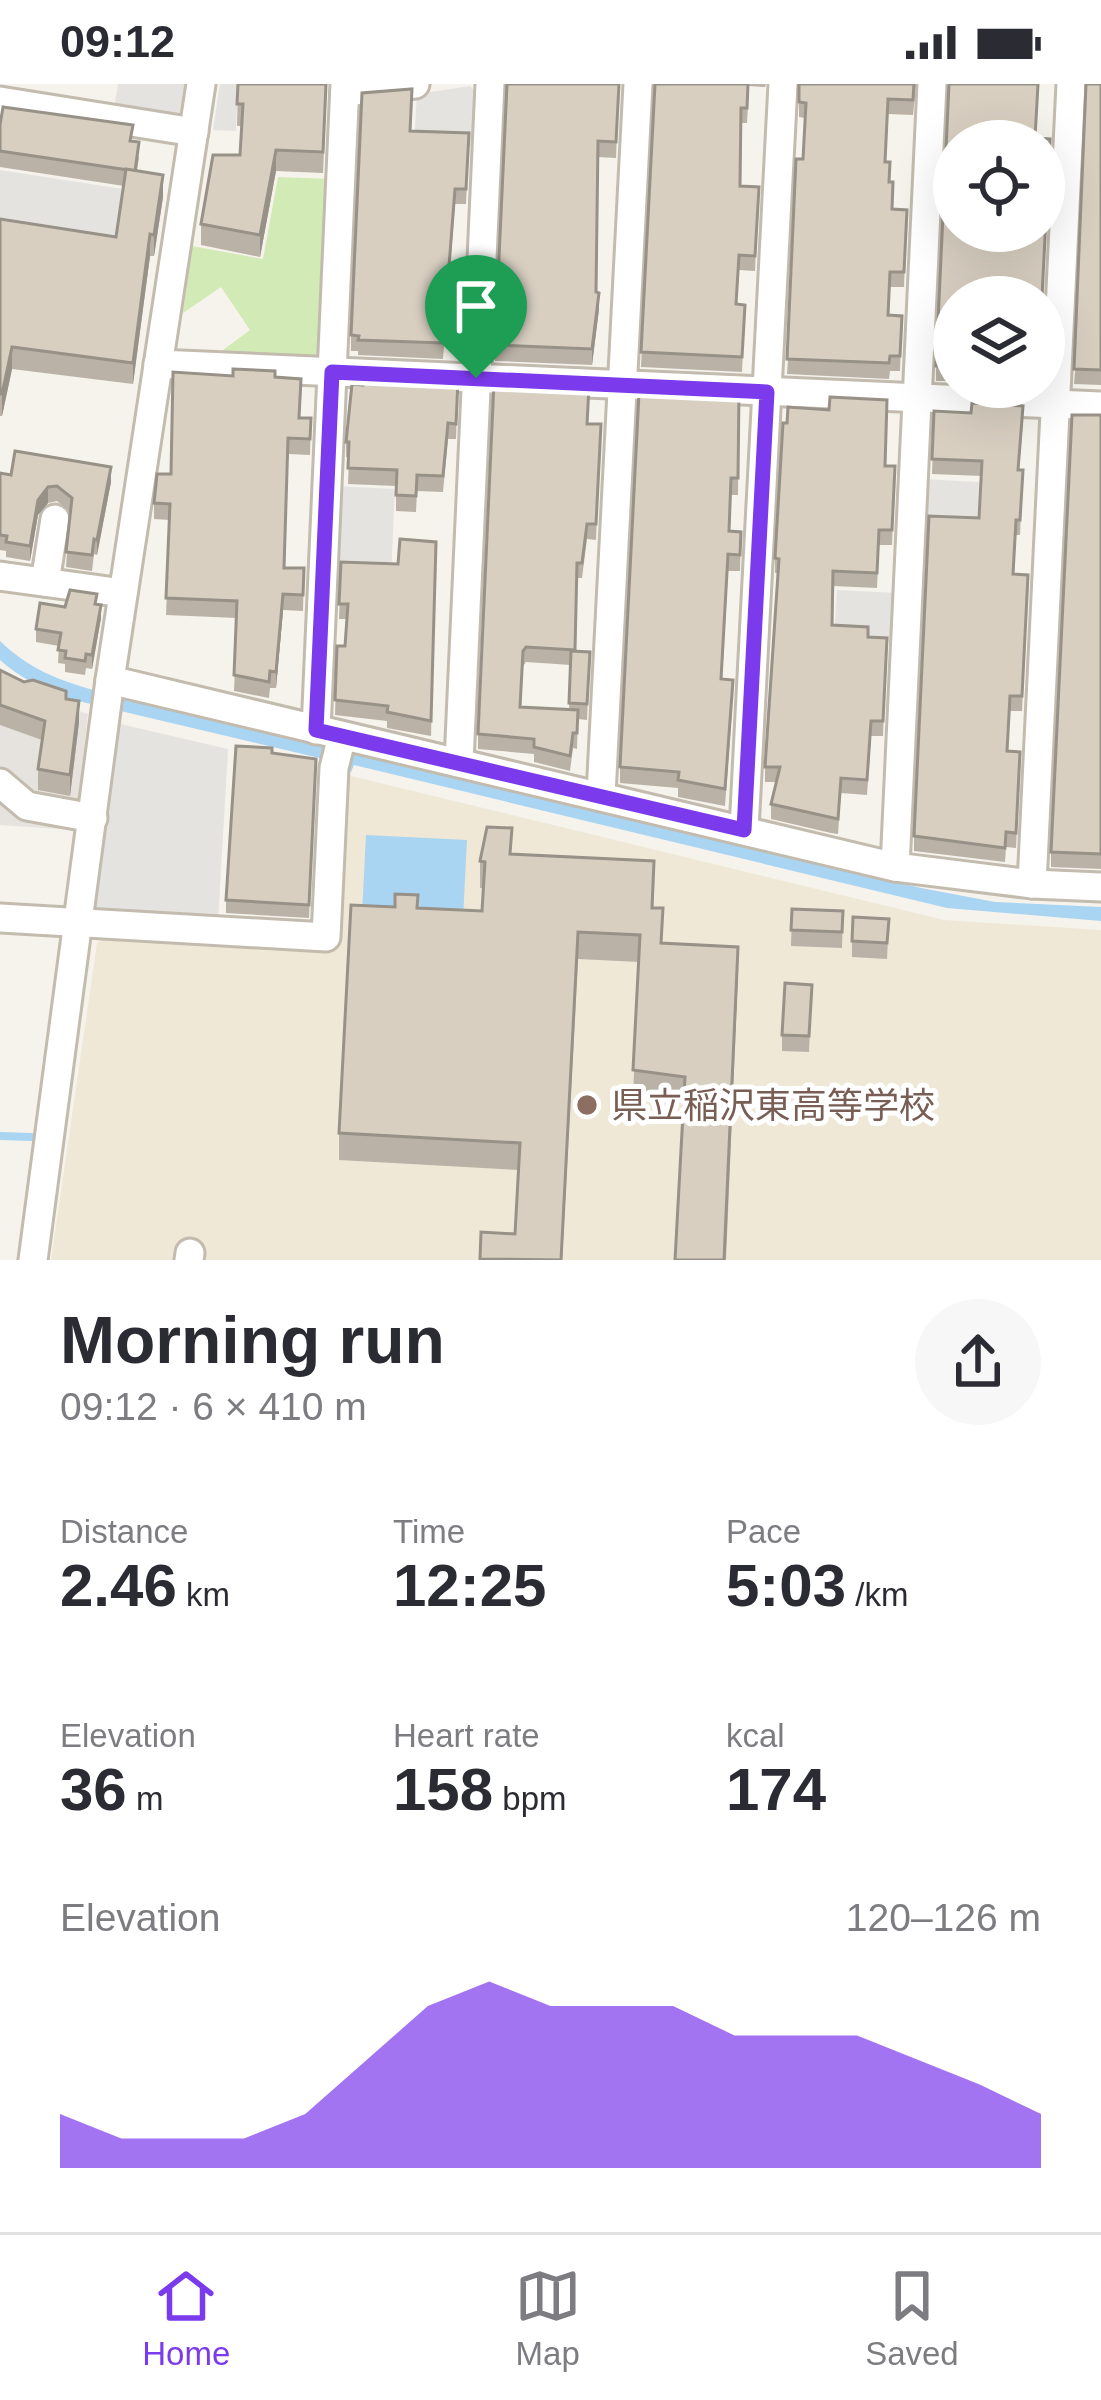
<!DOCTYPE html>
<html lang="en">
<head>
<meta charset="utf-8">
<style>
  :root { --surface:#fff; --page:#f7f7f7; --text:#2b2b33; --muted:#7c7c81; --line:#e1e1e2; --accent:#7c3aed }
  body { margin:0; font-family:Arial,"Noto Sans JP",sans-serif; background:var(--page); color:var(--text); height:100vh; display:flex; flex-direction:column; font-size:45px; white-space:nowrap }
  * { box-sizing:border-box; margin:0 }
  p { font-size:39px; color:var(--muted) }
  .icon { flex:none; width:66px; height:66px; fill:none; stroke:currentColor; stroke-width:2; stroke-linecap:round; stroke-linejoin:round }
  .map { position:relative; height:1176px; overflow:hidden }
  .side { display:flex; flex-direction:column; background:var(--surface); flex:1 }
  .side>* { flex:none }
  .controls { position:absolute; left:933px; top:36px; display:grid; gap:24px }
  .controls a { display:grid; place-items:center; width:132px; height:132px; border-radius:50%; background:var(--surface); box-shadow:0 12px 48px #0002; font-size:60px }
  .pin { position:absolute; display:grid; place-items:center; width:102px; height:102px; color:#fff; margin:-123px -51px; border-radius:50% 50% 50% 0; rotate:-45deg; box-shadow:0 0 12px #0007 }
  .pin .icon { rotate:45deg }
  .round { display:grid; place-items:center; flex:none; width:126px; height:126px; border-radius:63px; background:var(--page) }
  .summary { display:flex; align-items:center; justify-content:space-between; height:204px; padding:0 60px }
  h1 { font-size:66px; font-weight:800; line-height:90px }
  .stats { display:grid; grid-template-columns:repeat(3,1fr); gap:18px; height:204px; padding:12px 60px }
  .stats div { display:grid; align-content:center }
  .stats b { font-size:60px; font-weight:800 }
  .stats small { font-size:33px; font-weight:400 }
  .stats p { font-size:33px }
  .chart { height:336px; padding:24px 60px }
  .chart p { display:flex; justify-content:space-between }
  .chart svg { width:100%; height:216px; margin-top:12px; fill:var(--accent); opacity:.7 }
  .status { display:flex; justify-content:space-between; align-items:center; height:84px; padding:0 60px; background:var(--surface); direction:ltr }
  .status svg { height:33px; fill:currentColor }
  .tab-bar { display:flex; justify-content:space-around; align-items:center; height:168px; border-top:3px solid var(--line); background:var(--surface); font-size:33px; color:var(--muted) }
  .tab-bar a { display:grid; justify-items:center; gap:6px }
  .tab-bar .on { color:var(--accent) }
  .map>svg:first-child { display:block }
  .industrial { fill:#e6e2dd }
  .education { fill:#efe8d6 }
  .green { fill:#d2eab5 }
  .parking { fill:#e5e3e0 }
  .water { fill:#a9d4f2 }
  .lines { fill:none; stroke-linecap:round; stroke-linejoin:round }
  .stream { stroke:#a9d4f2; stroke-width:8 }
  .minor-casing { stroke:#c2bbae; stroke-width:33 }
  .minor { stroke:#fff; stroke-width:27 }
  .wall { fill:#bab2a6; fill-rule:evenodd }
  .shaded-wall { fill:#979187 }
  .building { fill:#d8cfc1; stroke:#979187; stroke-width:3; fill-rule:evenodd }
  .route-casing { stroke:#fff; stroke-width:24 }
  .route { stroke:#7c3aed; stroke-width:15 }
  .education-dot { fill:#8d6e63; stroke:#fff; stroke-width:4.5 }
  .labels { text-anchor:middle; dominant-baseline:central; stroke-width:10; stroke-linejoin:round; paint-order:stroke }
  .education-label { font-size:36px; fill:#785e54; stroke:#fff; text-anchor:start }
</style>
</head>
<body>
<div class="status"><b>09:12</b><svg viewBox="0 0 49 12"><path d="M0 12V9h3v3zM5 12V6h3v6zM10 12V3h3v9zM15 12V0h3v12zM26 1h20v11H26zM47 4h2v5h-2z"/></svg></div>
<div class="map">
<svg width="1101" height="1176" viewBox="0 0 1101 1176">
  <rect width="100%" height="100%" fill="#f6f3ec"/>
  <polygon class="industrial" points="0,590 20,608 88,630 75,746 0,741"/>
  <polygon class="education" points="347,691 944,836 1101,846 1101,1176 51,1176 97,859 109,851 334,866"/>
  <polygon class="green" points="278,93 331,95 322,264 314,274 219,269 250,246 221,203 183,229 192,162 263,175"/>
  <g class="parking">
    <polygon points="118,0 189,0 185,27 176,34 114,25"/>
    <polygon points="220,0 238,0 236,47 213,46"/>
    <polygon points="470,2 480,13 477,63 414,59 417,10"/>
    <polygon points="0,86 123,105 114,165 0,147"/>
    <polygon points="922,395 979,398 977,447 920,445"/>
    <polygon points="335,402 395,405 391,493 331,489"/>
    <polygon points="837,506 897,509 895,558 834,555"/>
    <polygon points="116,639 228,665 218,838 101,832 94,824"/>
  </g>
  <g class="water">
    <path d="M0,557C33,589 67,599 111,611L921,804L995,818L1101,823V837L947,824L354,681L351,688L328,676L74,616C46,606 22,596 0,576Z"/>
    <polygon points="366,751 467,756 463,835 362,830"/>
  </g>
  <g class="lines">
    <polyline class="stream" points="0,1052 31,1053"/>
    <defs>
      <g id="minor">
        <polyline points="345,8 415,0"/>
        <polyline points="0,17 194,48"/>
        <polyline points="158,280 1101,322"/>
        <polyline points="0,492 123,509"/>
        <polyline points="45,498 55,435"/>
        <polyline points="110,596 895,783 1032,800 1101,803"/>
        <polyline points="316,646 345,0"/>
        <polyline points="459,678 490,0"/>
        <polyline points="0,699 27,722 93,734"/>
        <polyline points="601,711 638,0"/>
        <polyline points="744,746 783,0"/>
        <polyline points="895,783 932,0"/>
        <polyline points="1032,800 1071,0"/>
        <polyline points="0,834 326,853 334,684 342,652"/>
        <polyline points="33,1176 110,596 201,0"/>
        <polyline points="189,1176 190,1169"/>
      </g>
    </defs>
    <use href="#minor" class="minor-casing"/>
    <use href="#minor" class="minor"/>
  </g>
  <g class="wall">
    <polygon points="238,0 327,0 323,89 276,87 260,173 201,161 201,140 240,71 242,42 237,42"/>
    <polygon points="619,0 616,74 598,73 596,208 599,225 592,281 495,277 495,261"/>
    <polygon points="655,0 766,0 765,3 749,2 747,39 741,39 740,102 759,103 755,187 739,186 737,220 745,221 742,288 641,283"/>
    <polygon points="799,0 916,0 913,31 888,30 885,78 892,125 907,126 904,203 890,203 889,231 902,232 900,287 890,287 889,295 787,290 805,34 799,33"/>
    <polygon points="1101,0 1101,301 1074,300"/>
    <polygon points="0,41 133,57 139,74 137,87 163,113 154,172 150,172 133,300 12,285 2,332 0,332 0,135 116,153 124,102 0,83"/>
    <polygon points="411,47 469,49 466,120 455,120 443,275 358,271 358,267 351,267 351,251"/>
    <polygon points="954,213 954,297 936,297 936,282"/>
    <polygon points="275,293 300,334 311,334 310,371 288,370 284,484 304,484 303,527 283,526 276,604 270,604 269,614 234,607 237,534 166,531 170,436 154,435 154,419 171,390"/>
    <polygon points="458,296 456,355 448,355 443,408 417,407 416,428 396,427 396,402 348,400 349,373 346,373 346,358 363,301"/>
    <polygon points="739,308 738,411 731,411 730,447 741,448 740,487 728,487 722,596 733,612 725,722 678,713 678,704 620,699 620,683"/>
    <polygon points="934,327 1023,337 1019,386 1023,386 1020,451 1016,451 1014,490 1028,506 1022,627 1010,627 1008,667 1020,683 1016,764 1006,763 1005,778 914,767 914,752 979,434 982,392 932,390"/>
    <polygon points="1101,331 1101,785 1051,783 1051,768"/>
    <path d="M588,340H601L596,456L587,455L582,494H577L575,567L590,568L587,636L578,635L577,665L573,664L570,687L534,678V670L478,665V650ZM526,578L571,581L569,626L521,623L523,582Z"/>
    <polygon points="886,382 895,382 892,461 879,461 877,504 833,502 832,541 868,553 887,554 883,652 871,652 867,711 841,709 838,750 831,749 771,735 771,720 776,698 765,698 765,683 778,489 775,489 775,474"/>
    <polygon points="0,389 111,398 97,471 94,470 92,487 66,483 70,428 57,417 48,419 38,431 30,477 6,473 6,467 0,466"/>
    <polygon points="436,458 431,652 387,644 387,637 335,631 337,562 345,562 347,535 339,535 341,478 398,480"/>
    <polygon points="97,520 101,534 92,585 86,584 85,591 65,588 65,580 58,579 59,562 36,558 36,545 65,523"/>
    <polygon points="0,586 66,615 79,638 70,712 38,706 38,685 42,656 0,641"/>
    <polygon points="316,675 309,834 226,829 226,816"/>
    <polygon points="512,770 654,804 653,824 662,859 738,890 726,1176 675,1176 684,1020 633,1012 639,878 578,875 562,1176 480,1176 515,1150 519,1086 339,1076 339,1049 418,824 482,827 484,804 480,804 480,777"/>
    <polygon points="792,825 843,827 842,864 791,862"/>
    <polygon points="889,835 887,875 852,873 852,857"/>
    <polygon points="812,901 809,968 782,967 782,951"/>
  </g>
  <g class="shaded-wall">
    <polygon points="276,66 276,87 260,173 260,151"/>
    <polygon points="163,91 163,113 154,172 154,151"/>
    <polygon points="150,150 150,172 133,300 133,279"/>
    <polygon points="599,209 599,225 592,281 592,265"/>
    <polygon points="12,263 12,285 2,332 2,310"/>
    <polygon points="111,383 111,398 97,471 97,456"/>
    <polygon points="48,403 48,419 38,431 30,477 30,462 38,416"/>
    <polygon points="283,510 283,526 276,604 276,588"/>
    <polygon points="101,521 101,534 92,585 92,571"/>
    <polygon points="79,617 79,638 70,712 70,691"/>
    <polygon points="578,848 562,1176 561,1176"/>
    <polygon points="738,863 738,890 724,1176"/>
  </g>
  <g class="building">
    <polygon points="238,0 326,0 323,68 276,66 260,151 201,140 213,71 240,71 243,20 237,20"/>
    <polygon points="507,0 619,0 616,58 598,57 596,208 599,209 592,265 495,261"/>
    <polygon points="655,0 748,0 747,24 741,24 740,102 759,103 755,172 739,171 736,220 745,221 742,273 641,268"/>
    <polygon points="799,0 914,0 913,16 888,15 885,78 890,78 889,98 893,98 892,125 907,126 904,188 890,188 888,231 902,232 900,272 890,272 889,279 787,275 796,75 803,75 806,19 799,18"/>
    <path d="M949,0H1038L1035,54L1050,55L1042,213H954V282H936ZM954,57H1044V147H954Z"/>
    <polygon points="1086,0 1101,0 1101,286 1074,285"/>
    <polygon points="412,5 410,47 469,49 466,105 455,105 443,259 358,256 359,252 351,251 362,9"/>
    <polygon points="3,23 133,41 130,57 139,58 135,87 0,67 0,41"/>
    <polygon points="126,85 163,91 154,151 150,150 133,279 12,263 2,310 0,310 0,135 116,153"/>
    <polygon points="233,285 275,287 275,293 301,295 299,334 311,334 310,355 288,354 284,484 304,484 303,511 283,510 276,588 270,587 269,598 234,591 237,517 166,514 170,420 154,419 157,390 171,390 173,288 233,292"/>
    <polygon points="364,292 458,296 456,340 448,339 443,392 417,391 416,412 396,411 397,386 348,384 349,358 346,358 352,300 363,301"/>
    <polygon points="494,298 589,302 587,340 601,340 596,440 587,440 582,479 577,479 575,566 526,563 523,567 520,623 578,626 577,649 573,649 570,672 534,663 534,655 478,650"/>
    <polygon points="644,303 739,308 738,394 731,394 729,447 741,448 740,471 728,470 721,595 733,596 725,705 678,696 679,688 620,683 639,309 644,309"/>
    <polygon points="830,313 887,316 885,382 895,382 892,446 879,446 877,489 833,487 832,541 868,543 868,553 887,554 883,637 871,637 867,696 841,694 838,735 771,720 780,683 765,683 779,475 775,474 783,339 787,339 788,323 829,326"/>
    <polygon points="972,319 1023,322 1018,386 1023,386 1020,436 1016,436 1013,490 1028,491 1022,612 1010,612 1007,667 1020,668 1016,749 1006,748 1005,764 914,752 929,432 979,434 982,377 932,375 934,327 971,329"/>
    <polygon points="1072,331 1101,331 1101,770 1051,768"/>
    <polygon points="15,367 111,383 97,456 94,455 92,471 66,468 72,414 57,402 48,403 38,416 30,462 6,458 7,452 0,451 0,389 11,391"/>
    <polygon points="400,455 436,458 431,637 387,628 388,622 335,616 337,562 345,562 348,520 339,520 341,478 398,480"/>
    <polygon points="70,506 97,510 95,520 101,521 92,571 86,570 85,577 65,574 66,567 58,566 61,549 36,545 40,519 65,523"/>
    <polygon points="571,567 590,568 587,620 569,619"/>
    <polygon points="0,586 24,598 33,596 66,607 66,615 79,617 70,691 38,685 45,637 0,621"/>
    <polygon points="236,662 272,664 272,669 316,675 309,821 226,816"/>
    <polygon points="487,743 512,744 510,770 654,777 652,824 663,824 661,859 738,863 724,1176 675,1176 685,993 633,986 640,851 578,848 561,1176 480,1175 481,1148 515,1150 520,1059 339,1049 351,821 395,823 395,810 418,811 417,824 482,827 485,778 480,777"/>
    <polygon points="792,825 843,827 842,848 791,846"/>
    <polygon points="853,833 889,835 887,859 852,857"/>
    <polygon points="785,899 812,901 809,952 782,951"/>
  </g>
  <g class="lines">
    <defs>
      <polygon id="route" points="332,288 767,308 744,746 316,646"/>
    </defs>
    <use href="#route" class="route-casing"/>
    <use href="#route" class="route"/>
  </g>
  <circle class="education-dot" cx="587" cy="1021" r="12"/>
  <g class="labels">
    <g class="education-label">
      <text x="611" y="1021">県立稲沢東高等学校</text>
    </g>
  </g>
</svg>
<div class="controls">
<a><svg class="icon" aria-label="locate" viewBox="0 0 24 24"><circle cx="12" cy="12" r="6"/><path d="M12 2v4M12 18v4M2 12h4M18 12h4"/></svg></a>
<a><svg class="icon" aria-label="layers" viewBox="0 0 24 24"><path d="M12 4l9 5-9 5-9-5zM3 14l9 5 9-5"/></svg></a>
</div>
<div class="pin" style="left:476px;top:294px;background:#1e9e55"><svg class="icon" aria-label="arrive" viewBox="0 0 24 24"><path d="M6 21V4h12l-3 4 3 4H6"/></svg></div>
</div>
<section class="side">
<div class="summary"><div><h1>Morning run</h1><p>09:12 · 6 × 410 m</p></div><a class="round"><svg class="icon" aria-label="share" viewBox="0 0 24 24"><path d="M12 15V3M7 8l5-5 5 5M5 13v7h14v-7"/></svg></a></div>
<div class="stats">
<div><p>Distance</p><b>2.46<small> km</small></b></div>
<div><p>Time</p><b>12:25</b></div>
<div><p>Pace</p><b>5:03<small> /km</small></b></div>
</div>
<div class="stats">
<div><p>Elevation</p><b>36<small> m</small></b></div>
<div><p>Heart rate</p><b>158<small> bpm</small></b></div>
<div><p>kcal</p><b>174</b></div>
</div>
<div class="chart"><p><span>Elevation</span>120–126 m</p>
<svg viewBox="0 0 160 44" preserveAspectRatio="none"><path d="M0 44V33L10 38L20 38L30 38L40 33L50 22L60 11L70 6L80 11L90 11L100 11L110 17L120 17L130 17L140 22L150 27L160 33V44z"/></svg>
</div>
</section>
<nav class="tab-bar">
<a class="on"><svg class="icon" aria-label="home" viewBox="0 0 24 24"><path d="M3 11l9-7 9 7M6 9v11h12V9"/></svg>Home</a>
<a><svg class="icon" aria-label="map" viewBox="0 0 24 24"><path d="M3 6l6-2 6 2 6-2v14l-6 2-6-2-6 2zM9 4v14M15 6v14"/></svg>Map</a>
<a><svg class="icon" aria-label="saved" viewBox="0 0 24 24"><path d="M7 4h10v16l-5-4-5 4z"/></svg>Saved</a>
</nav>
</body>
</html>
